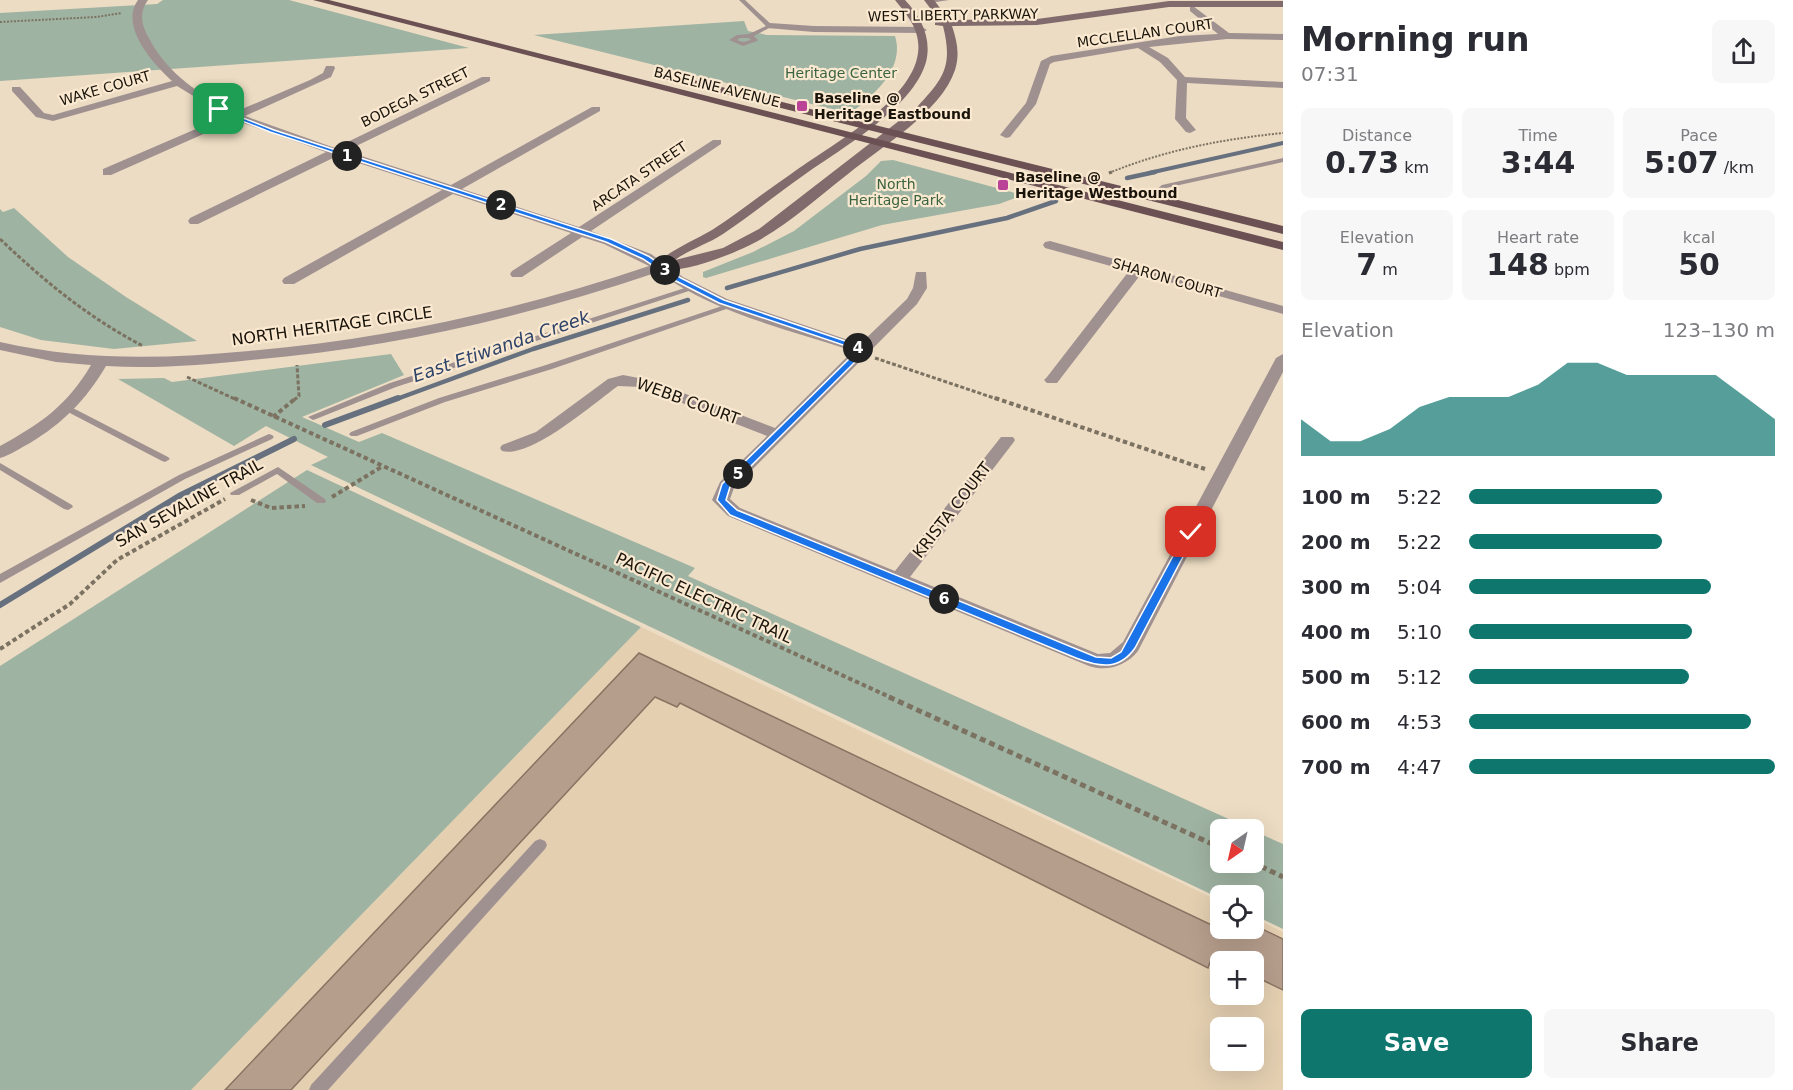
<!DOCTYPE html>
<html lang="en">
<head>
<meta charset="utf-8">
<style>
  :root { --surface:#fff; --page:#f7f7f7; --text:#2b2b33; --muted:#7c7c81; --accent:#0f766e }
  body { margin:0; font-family:"DejaVu Sans",sans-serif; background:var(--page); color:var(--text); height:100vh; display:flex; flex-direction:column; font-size:22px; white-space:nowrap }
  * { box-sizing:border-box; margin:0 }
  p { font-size:20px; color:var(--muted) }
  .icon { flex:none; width:33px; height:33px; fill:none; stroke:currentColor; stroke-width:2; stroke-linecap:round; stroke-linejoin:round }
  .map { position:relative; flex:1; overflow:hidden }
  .side { display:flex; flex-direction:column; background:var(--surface); width:510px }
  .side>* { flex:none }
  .needle { width:39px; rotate:214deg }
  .tools { position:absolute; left:1210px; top:819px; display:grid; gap:12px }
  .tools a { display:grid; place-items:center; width:54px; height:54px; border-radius:9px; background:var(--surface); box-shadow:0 6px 24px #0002; font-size:30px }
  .pin { position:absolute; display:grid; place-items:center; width:51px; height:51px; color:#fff; margin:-26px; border-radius:12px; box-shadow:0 3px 9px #0006 }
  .km { position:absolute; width:30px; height:30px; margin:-15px; border-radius:50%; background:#222; color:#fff; font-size:16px; line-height:30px; text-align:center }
  .round { display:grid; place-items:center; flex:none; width:63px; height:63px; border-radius:9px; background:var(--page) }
  .summary { display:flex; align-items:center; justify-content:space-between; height:102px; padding:0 18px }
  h1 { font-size:33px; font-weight:700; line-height:45px }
  .stats { display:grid; grid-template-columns:repeat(3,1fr); gap:9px; height:102px; padding:6px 18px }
  .stats div { display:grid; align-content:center; border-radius:9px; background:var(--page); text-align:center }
  .stats b { font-size:30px; font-weight:700 }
  .stats small { font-size:16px; font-weight:400 }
  .stats p { font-size:16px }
  .chart { height:168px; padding:12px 18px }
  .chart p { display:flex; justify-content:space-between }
  .chart svg { width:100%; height:108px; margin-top:6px; fill:var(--accent); opacity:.7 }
  .button { display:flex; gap:12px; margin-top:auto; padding:12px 18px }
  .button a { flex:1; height:69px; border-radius:9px; background:var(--accent); color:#fff; font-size:24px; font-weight:700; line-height:69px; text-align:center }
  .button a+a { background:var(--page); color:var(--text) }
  ul { padding:0 18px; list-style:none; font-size:20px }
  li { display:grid; grid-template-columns:96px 72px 1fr; align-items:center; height:45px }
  li i { height:15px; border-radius:8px; background:var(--accent) }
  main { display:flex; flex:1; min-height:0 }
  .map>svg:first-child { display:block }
  .built { fill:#e4cfb1; fill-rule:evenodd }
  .green { fill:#9fb3a2 }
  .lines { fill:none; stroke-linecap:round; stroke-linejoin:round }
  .stream-far2 { stroke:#67707e; stroke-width:4 }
  .stream-far1 { stroke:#67707e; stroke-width:4.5 }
  .stream { stroke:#67707e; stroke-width:6 }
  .building { fill:#b69e8c; stroke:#897362; stroke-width:1.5 }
  .path-far3 { stroke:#7c7261; stroke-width:2; stroke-dasharray:2 1.5; stroke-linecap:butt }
  .path-far2 { stroke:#7c7261; stroke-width:3; stroke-dasharray:4 2; stroke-linecap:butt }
  .path-far1 { stroke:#7c7261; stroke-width:4; stroke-dasharray:4.5 3; stroke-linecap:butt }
  .path { stroke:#7c7261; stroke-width:5; stroke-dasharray:6 4; stroke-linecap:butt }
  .lane { fill:#a09191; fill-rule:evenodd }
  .street { fill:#a09191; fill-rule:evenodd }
  .secondary { fill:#816b6c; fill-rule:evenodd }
  .primary { fill:#6b5153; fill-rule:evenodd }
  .route { fill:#1a73e8; stroke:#fff; stroke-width:1.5 }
  .poi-dot { fill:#ba4297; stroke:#fae9d0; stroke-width:2 }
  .labels { text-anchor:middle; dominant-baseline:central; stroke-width:4.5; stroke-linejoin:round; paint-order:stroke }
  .far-street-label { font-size:14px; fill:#19130a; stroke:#fae9d0 }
  .far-park-label { font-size:14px; fill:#3a6341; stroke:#fae9d0 }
  .far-poi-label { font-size:14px; font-weight:bold; fill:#19130a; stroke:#fae9d0; text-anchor:start }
  .street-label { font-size:16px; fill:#19130a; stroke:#fae9d0 }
  .water-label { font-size:18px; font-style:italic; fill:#2e446a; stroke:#fae9d0 }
</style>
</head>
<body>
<main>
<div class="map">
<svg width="1283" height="1090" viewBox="0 0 1283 1090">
  <rect width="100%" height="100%" fill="#ecdcc3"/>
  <path class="built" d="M641,627L1221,902V928H1254V918L1283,932V1090H191ZM1221,962H1254V994H1221ZM1221,1028H1254V1060H1221Z"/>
  <g class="green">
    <polygon points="163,0 289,0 469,48 0,81 0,13 157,4"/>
    <path d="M744,21L748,31L767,35L895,36C905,68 875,94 852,112L848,113L534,35Z"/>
    <polygon points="893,160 1023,195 999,204 882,225 706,278 703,277 703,272 753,252 794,231 866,176 881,161"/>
    <polygon points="14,208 68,257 126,297 197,341 114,349 41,340 0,327 0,209 3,212"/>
    <polygon points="391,354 404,375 302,417 359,442 382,433 695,568 688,576 1251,829 1221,830 1221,862 1254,862 1254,831 1283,844 1283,929 1254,915 1254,896 1221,896 1221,899 311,465 328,457 266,426 234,446 118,379 164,378 172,382"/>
    <polygon points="307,470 641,627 191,1090 0,1090 0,666"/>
  </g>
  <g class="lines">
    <polyline class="stream-far2" points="1149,173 1283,143"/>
    <g class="stream-far1">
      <polyline points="1127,178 1155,172"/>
      <polyline points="727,288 860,249 1007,218 1056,201"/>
      <polyline points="394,400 533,349 688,300"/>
    </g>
    <g class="stream">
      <polyline points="325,425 398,398"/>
      <polyline points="0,605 179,496 294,439"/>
    </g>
  </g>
  <polygon class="building" points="639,653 1220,929 1260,928 1283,939 1283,990 1254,976 1254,962 1210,962 1208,968 680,703 677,707 655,697 291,1090 225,1090"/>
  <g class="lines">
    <g class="path-far3">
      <polyline points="0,22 96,17 122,13"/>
      <path d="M1109,173C1165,150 1223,139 1283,133"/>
    </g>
    <g class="path-far2">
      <polyline points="1109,173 1112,172"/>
      <path d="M0,239C44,281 89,318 143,346"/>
      <polyline points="875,358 1000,400"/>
      <polyline points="187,377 237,400"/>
      <polyline points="294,400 299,396 297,365"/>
    </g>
    <g class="path-far1">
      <polyline points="234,398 892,698"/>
      <polyline points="995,398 1205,469"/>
      <polyline points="273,417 296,398"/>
      <polyline points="332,497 383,466"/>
      <polyline points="251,500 271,508 305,506"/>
      <polyline points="0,649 70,604 117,560 225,499"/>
    </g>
    <g class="path">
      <polyline points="889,697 1221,848"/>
      <polyline points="1252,862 1283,877"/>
    </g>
    <g class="lane">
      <path d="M739,0H745L773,26L754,36L758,40L757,41L743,46L729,40L737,35L749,34L766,26ZM740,38H749L751,40L743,42L737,40Z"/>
      <polygon points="928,0 949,0 930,3"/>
      <polygon points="1283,158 1283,162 1166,188 1154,199 1147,197 1162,185"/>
      <polygon points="691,286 694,286 698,288 396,387 316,419 313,420 308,417 390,383"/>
      <polygon points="728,304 734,304 735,306 552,369 445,402 357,436 351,436 349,434 351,432 439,398 546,365"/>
      <polygon points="69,406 168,457 170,459 165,462 162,461 66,411 64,409 66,407"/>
      <polygon points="269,434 272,435 274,437 272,439 185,479 0,583 0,574 179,475"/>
      <polygon points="0,463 72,505 73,507 68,510 64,509 0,470"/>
      <polygon points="278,467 325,499 326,501 325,503 317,503 277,474 239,495 231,495 230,493"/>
      <polygon points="540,839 545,841 547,845 545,849 328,1090 309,1090 311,1085 535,841"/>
    </g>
    <g class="street">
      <path d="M138,0H148C138,14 142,26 150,40C169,75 200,95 235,112L310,80L323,73L326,66H334L335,68L331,77L245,116L335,148L482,77H490V81L346,151L451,185L592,107H600V111L462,189L579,227L713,140H721V144L591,231L651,254L683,277L727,299L860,344L907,299L913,288L916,272H926L927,288L917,304L734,488L730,499L740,508L895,571L1001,437H1013L1015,440L1013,443L910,577L1098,654L1110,653L1123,642L1276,358L1283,354V372L1138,651C1126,666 1107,672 1089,666L728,516L712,500L720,482L767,436L641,387L618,386C594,403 531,459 502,451L500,448L502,445L536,432L608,379L623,375L649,380L775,428L853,351C787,329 714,313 658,272C526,317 390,348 251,360C203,365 154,369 106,366C86,400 63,423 30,443C20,448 11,455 0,458V446C40,424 67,406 91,365L56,362L0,350V342C83,361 165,359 249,351C386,339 519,310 649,266L604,244L582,237L522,277H512L510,274L512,271L571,233L453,194L294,284H284L282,281L284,278L442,190L337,156L198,224H190L188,221L190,218L326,152L235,120L111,175H103V169L226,116L177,86L53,121L36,117L12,91V87H20L44,113L53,115L172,81C153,64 119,26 138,0Z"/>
      <polygon points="1193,6 1229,33 1283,34 1283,40 1227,39 1149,47 1168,58 1185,77 1283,82 1283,88 1187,83 1186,118 1196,130 1190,133 1186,132 1175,119 1177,80 1160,62 1138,48 1054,62 1050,64 1036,104 1010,137 1006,138 1000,135 1026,103 1041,61 1051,56 1180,36 1218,34 1190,11 1190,7"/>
      <polygon points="770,23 814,26 922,27 927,30 922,33 814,32 767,28 765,26"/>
      <polygon points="1050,241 1283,306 1283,314 1141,274 1057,383 1047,383 1044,380 1047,377 1129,271 1045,248 1043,245 1045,242"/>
    </g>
    <path class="secondary" d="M895,0H905C921,17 932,38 926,62C913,108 842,148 804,175C777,194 751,215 723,234C708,244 690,249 675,260L723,248L759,229L917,107C944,78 953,66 943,26L935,25V21L939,20L924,0H934L949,20L1037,19L1169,1H1283V7H1169L1037,25L952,26C957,41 960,54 955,70C941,112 881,147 848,174C818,197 789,224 756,242C733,254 682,275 656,269L654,266C671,249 692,242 712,230C739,213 764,192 791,174C828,147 912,102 918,53C921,31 908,16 895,0Z"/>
    <g class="primary">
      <polygon points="313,0 329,0 1283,242 1283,250"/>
      <polygon points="665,73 1283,226 1283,234 661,78 661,74"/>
    </g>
  </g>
  <path class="route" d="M217,108L274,130L611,239L648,256L681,278L724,300L866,348V351L730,487L726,500L737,510L1096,657L1111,658L1121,652L1186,532L1191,528L1196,532L1135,648C1119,671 1099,667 1076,658L730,515L717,500L722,484L858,350L719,303L676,281L643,259L606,242L270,132L217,111Z"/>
  <g class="poi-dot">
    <rect x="796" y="100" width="12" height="12" rx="3"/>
    <rect x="997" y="179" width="12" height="12" rx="3"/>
  </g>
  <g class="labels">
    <g class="far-street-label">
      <text transform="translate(953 15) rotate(-1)">WEST LIBERTY PARKWAY</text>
      <text transform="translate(1145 33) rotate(-8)">MCCLELLAN COURT</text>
      <text transform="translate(717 87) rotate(14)">BASELINE AVENUE</text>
      <text transform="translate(105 88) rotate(-16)">WAKE COURT</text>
      <text transform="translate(415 97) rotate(-26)">BODEGA STREET</text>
      <text transform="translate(639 176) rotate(-34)">ARCATA STREET</text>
      <text transform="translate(1167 278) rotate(16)">SHARON COURT</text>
    </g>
    <g class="far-park-label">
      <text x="841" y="73">Heritage Center</text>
      <text x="896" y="184">North<tspan x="896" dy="16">Heritage Park</tspan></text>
    </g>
    <g class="far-poi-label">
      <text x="814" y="98">Baseline @<tspan x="814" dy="16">Heritage Eastbound</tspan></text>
      <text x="1015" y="177">Baseline @<tspan x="1015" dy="16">Heritage Westbound</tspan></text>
    </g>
    <g class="street-label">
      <text transform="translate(332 326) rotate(-8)">NORTH HERITAGE CIRCLE</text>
      <text transform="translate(688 401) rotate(20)">WEBB COURT</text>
      <text transform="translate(189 503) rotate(-29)">SAN SEVALINE TRAIL</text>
      <text transform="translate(952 510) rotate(-52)">KRISTA COURT</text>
      <text transform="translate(704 598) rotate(25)">PACIFIC ELECTRIC TRAIL</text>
    </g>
    <g class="water-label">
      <text transform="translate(501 346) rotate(-19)">East Etiwanda Creek</text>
    </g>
  </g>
</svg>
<div class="tools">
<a><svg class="needle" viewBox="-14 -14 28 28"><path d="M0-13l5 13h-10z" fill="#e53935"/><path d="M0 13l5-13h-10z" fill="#7c7c81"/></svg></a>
<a><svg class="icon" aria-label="locate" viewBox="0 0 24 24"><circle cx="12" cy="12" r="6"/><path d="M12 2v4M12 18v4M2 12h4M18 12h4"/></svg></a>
<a>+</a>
<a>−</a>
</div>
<div class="pin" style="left:219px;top:109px;background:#1e9e55"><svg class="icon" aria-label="arrive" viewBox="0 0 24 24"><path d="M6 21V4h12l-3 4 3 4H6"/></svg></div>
<div class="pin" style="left:1191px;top:532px;background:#d93025"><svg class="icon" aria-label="check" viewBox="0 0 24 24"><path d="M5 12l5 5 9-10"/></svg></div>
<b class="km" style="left:347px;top:156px">1</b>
<b class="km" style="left:501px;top:205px">2</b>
<b class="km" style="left:665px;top:270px">3</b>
<b class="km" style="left:858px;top:348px">4</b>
<b class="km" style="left:738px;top:474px">5</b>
<b class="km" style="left:944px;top:599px">6</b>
</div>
<section class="side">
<div class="summary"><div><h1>Morning run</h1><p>07:31</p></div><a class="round"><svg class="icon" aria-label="share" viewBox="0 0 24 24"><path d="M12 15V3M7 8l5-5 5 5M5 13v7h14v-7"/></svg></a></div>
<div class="stats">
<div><p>Distance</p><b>0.73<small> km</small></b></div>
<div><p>Time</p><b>3:44</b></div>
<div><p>Pace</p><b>5:07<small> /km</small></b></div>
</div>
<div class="stats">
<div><p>Elevation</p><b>7<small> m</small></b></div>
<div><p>Heart rate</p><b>148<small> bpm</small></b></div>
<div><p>kcal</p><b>50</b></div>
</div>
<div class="chart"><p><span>Elevation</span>123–130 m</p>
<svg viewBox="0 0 160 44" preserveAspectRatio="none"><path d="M0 44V29L10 38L20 38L30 33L40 24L50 20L60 20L70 20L80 15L90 6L100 6L110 11L120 11L130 11L140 11L150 20L160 29V44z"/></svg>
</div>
<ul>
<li><b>100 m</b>5:22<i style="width:63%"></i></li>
<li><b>200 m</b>5:22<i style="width:63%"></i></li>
<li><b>300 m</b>5:04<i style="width:79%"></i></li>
<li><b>400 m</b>5:10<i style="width:73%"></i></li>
<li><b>500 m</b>5:12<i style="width:72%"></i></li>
<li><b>600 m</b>4:53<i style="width:92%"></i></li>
<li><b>700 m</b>4:47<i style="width:100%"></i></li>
</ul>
<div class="button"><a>Save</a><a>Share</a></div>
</section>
</main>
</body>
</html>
